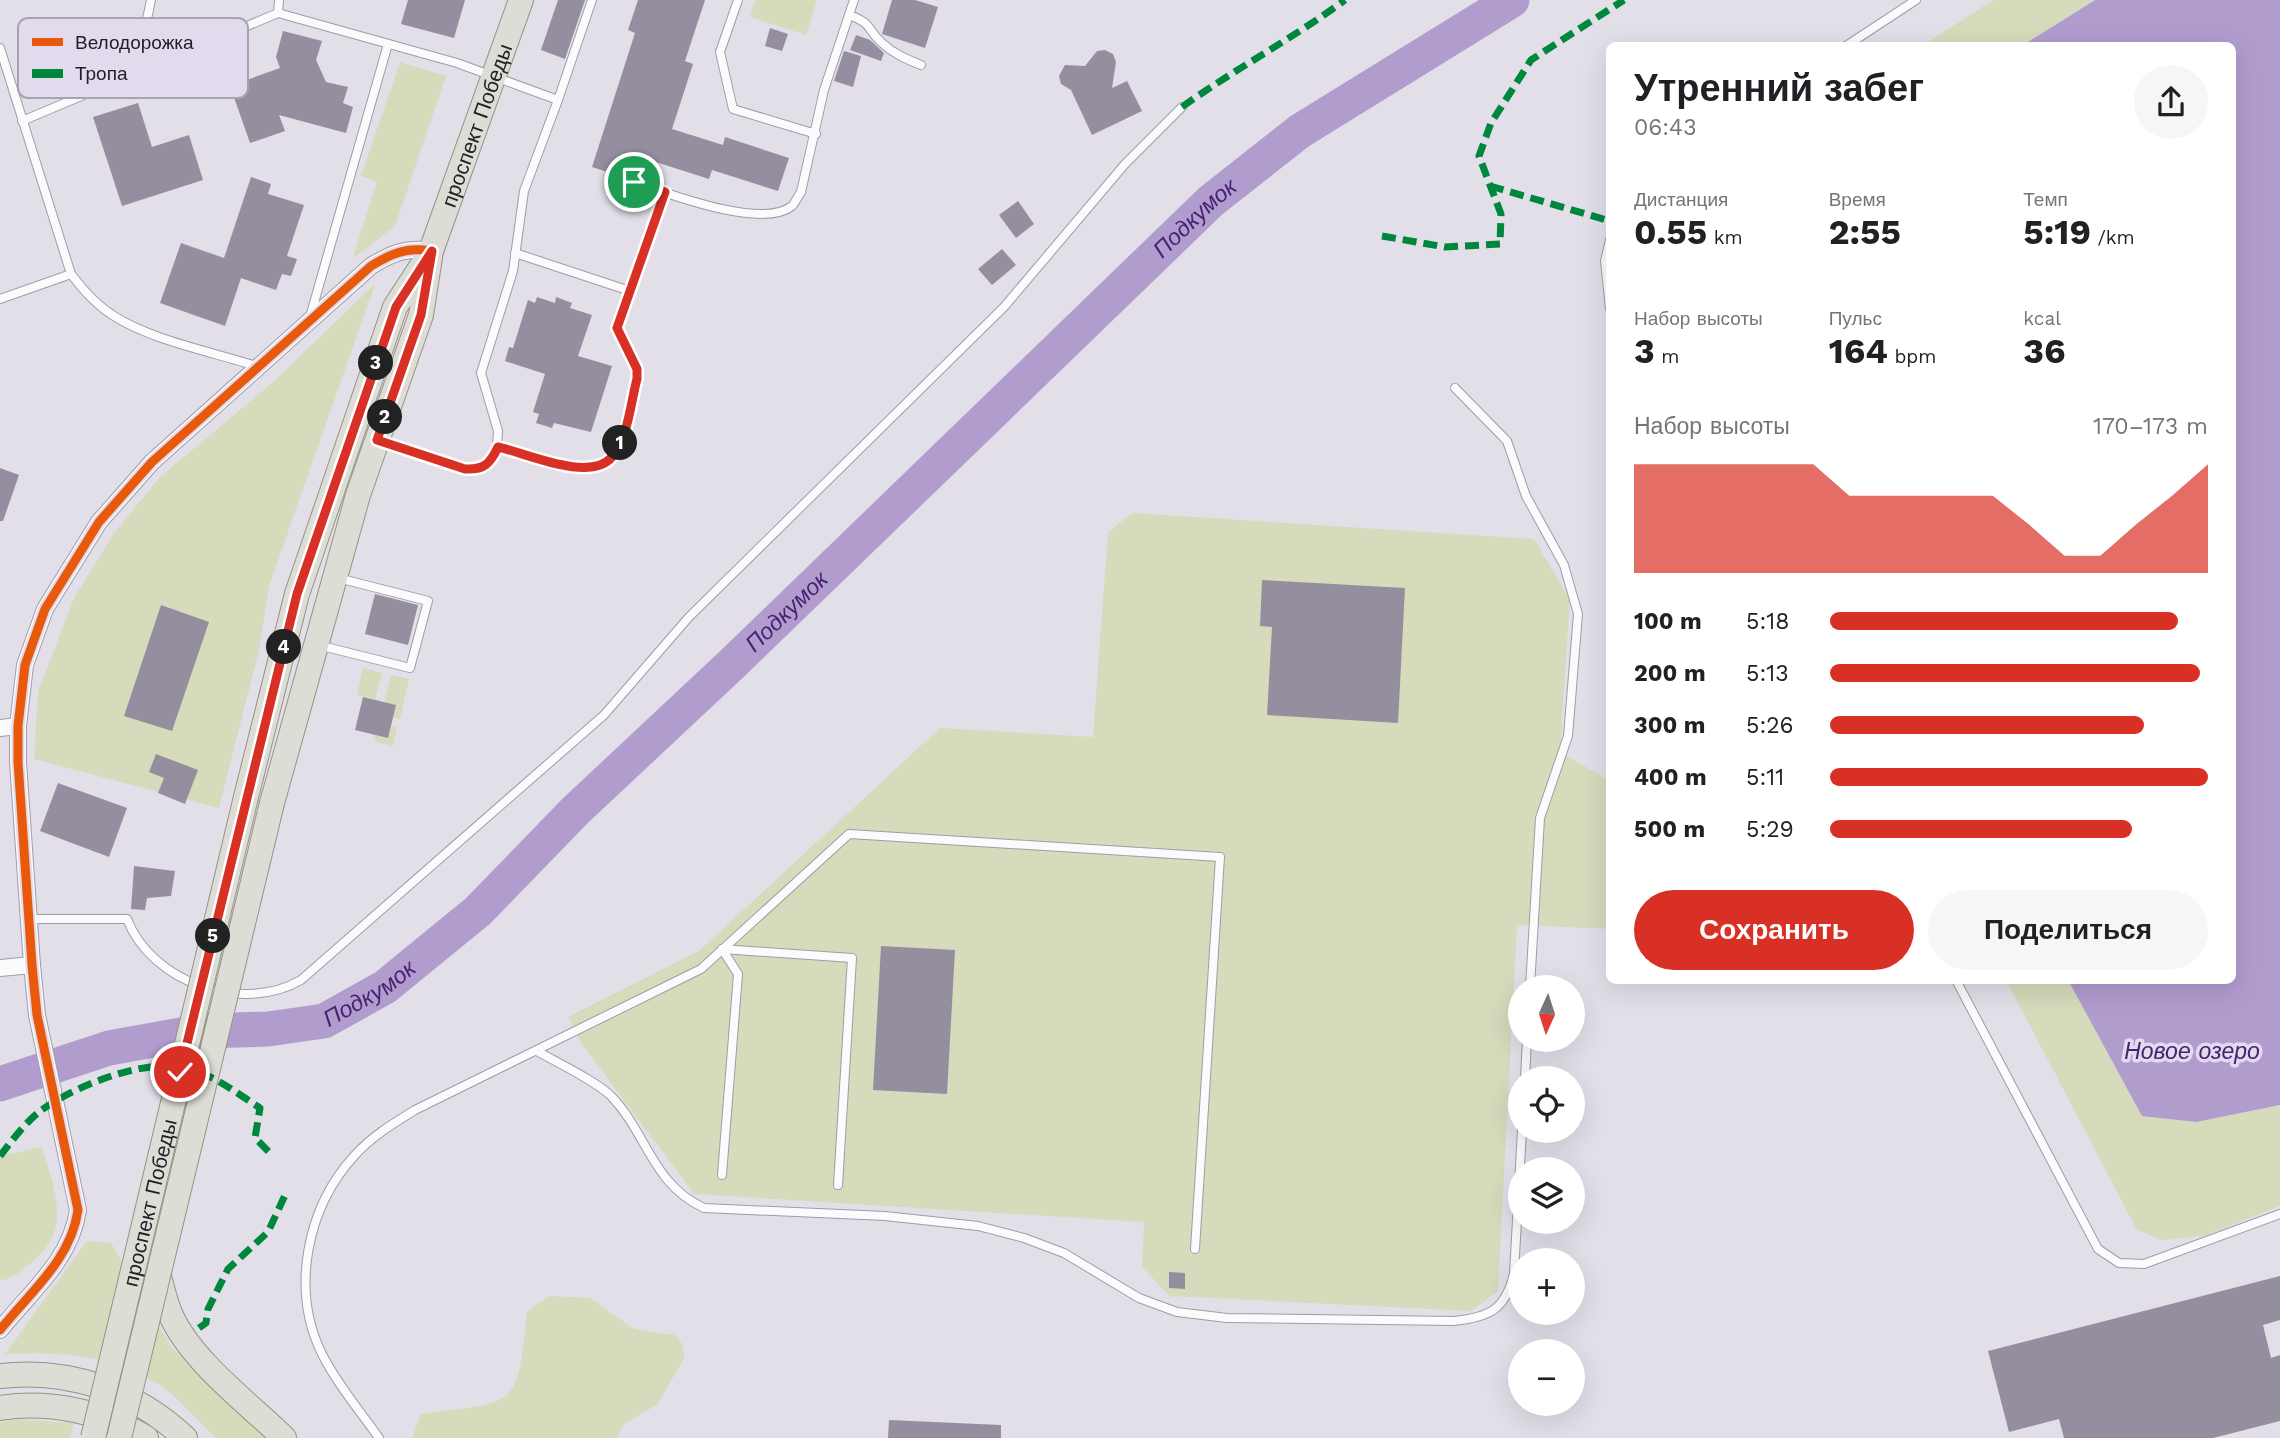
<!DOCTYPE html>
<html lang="ru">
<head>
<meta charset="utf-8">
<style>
  :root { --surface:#fff; --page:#f6f6f6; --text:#202124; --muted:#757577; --accent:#d93025 }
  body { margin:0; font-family:"Work Sans",sans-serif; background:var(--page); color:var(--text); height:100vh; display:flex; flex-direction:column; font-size:26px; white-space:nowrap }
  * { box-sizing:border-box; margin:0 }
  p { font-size:23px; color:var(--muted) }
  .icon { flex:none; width:38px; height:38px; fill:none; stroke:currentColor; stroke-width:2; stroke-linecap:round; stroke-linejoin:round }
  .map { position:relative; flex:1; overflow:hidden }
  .panel { position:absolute; left:1606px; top:42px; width:630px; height:942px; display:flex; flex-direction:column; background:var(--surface); border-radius:10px; box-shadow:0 7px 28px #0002 }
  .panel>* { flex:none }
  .needle { width:46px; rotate:183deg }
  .controls { position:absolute; left:1508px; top:975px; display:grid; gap:14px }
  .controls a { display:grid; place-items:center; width:77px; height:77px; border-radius:50%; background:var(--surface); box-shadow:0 7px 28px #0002; font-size:35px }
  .pin { position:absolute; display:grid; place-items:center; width:60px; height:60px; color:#fff; margin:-30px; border:4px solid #fff; border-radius:50%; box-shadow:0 2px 7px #0007 }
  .km { position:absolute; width:35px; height:35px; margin:-18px; border-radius:50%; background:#222; color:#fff; font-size:19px; line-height:35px; text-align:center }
  .round { display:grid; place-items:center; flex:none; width:74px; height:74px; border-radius:37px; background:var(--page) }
  .headline { display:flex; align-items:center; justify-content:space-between; height:119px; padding:0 28px }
  h1 { font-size:38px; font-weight:700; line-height:52px }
  .metrics { display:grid; grid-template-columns:repeat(3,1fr); gap:10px; height:119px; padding:7px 28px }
  .metrics div { display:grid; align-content:center }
  .metrics b { font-size:35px; font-weight:700 }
  .metrics small { font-size:19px; font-weight:400 }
  .metrics p { font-size:19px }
  .chart { height:196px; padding:14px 28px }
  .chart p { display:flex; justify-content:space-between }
  .chart svg { width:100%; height:126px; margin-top:7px; fill:var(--accent); opacity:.7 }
  .cta { display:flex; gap:14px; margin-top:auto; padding:14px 28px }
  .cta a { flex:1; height:80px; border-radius:42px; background:var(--accent); color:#fff; font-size:28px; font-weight:700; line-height:80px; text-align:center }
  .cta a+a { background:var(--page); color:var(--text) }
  ul { padding:0 28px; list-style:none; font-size:23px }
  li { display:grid; grid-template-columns:112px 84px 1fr; align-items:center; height:52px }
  li i { height:18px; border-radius:9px; background:var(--accent) }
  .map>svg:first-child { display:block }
  .green { fill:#d6dbbc }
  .water { fill:#b19cce }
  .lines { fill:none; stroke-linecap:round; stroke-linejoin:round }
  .river { stroke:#b19cce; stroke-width:35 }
  .building { fill:#958e9f }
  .service-casing { stroke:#9f9da4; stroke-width:10 }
  .minor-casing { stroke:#9f9da4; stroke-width:18 }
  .primary-casing { stroke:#939386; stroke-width:26 }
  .service { stroke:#fbfafc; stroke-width:8 }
  .minor { stroke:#fbfafc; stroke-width:16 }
  .primary { stroke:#ddddd5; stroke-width:24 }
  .primary-bridge-casing { stroke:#939386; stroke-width:26; stroke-linecap:butt }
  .primary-bridge { stroke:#ddddd5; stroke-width:24 }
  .quiet { stroke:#00873e; stroke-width:7; stroke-dasharray:14 7; stroke-linecap:butt }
  .cycleway-casing { stroke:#e1dbed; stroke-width:13 }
  .cycleway { stroke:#e8590c; stroke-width:9 }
  .route-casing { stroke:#fff; stroke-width:14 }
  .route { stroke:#d93025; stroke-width:9 }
  .labels { text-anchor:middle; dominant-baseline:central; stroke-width:7; stroke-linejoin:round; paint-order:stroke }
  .street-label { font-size:21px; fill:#222026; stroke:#e1dbed }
  .water-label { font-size:23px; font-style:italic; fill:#492172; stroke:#e1dbed }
  .key { fill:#e1dbed; stroke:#a8a3b1; stroke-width:2 }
  .key-label { font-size:19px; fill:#222026 }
</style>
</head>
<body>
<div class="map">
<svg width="2280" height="1438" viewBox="0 0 2280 1438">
  <rect width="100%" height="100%" fill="#e2dfe9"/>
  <g class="green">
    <polygon points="755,0 817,0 806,35 750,17"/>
    <polygon points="1993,0 2095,0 2023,45 1922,46"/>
    <polygon points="400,62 446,76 395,226 353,258 377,181 361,176"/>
    <polygon points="375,284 269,586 259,650 219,808 34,759 38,692 74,598 114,533 160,477 272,383"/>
    <polygon points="1132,513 1534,539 1570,599 1560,752 1610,781 1610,929 1517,925 1498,1291 1471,1311 1170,1296 1142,1267 1144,1222 694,1194 583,1046 568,1017 699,951 940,728 1093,737 1108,532"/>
    <polygon points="363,668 382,673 375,700 357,695"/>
    <polygon points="391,675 409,679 400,719 393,717 396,705 384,702"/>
    <polygon points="391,726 397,727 393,746 374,741 375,735 388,738"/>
    <polygon points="2006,980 2068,980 2142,1116 2196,1122 2280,1105 2280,1206 2204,1236 2161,1240 2137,1230"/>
    <path d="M42,1147C55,1194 74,1230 28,1265C19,1272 12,1280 0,1280V1156Z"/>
    <path d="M87,1241L111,1243L171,1347L266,1438H216C200,1423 186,1406 170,1393C124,1355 61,1351 5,1354Z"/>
    <path d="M549,1296L590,1298L634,1329L675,1335L683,1345L684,1358L658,1404L623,1425L617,1438H412L421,1414C516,1401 517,1412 527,1312Z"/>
    <polygon points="16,1419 74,1423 70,1438 0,1438 0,1423"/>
  </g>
  <polygon class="water" points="2095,0 2280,0 2280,1105 2196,1122 2142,1116 2068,980 2233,980 2233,46 2023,45"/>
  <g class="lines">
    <path class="river" id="s1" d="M0,1084L109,1048L203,1031L268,1029L324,1021L385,987L478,911L575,811L733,663L1211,201L1300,131L1512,0"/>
  </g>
  <g class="building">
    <polygon points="408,0 465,0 454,38 401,24"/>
    <polygon points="558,0 585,0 565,59 541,50"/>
    <polygon points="638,0 705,0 685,61 693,64 672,129 723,145 725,137 789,158 778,191 712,170 709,179 634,155 626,178 592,167 635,33 628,30"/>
    <polygon points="892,0 915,0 938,7 925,48 882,34"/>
    <polygon points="770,28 788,34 782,51 765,46"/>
    <polygon points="283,31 322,41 316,60 326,82 348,87 343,103 353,107 346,133 279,115 285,131 250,143 230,86 280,68 276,57"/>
    <polygon points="856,35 870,40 884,53 881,61 850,50"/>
    <polygon points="844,51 861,56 853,87 834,81"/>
    <polygon points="1097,51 1105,50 1113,54 1116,62 1112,88 1127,81 1142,111 1092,135 1071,90 1061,84 1059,76 1065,65 1085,66"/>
    <polygon points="138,103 152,147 189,135 203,180 122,206 93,117"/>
    <polygon points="251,177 271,184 268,194 304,205 287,256 297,259 291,276 282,274 276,290 241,278 225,326 160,303 181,243 224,258"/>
    <polygon points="1018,201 1034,224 1016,238 999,215"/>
    <polygon points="1002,249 1016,265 992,285 978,269"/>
    <polygon points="537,297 555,303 556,297 572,303 570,308 592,315 578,356 612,366 591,432 554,423 552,428 536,423 539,414 533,412 545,374 505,361 509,347 513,348 528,300 535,303"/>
    <polygon points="0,468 19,475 3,521 0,521"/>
    <polygon points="1262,580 1405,588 1398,723 1267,715 1272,627 1260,626"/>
    <polygon points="375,594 418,605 408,645 365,634"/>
    <polygon points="161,605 209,622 172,731 124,716"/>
    <polygon points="363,697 396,705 388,738 355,730"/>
    <polygon points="156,754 198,770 185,804 158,793 164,778 149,772"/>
    <polygon points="58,783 127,808 109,857 40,831"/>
    <polygon points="134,866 175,871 171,896 147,898 145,910 131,909"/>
    <polygon points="881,946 955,950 947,1094 873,1090"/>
    <polygon points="1169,1272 1185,1273 1185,1289 1169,1288"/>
    <polygon points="2280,1276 2280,1320 2263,1325 2271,1358 2280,1355 2280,1421 2213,1438 2064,1438 2059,1419 2009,1432 1988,1351"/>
    <polygon points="889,1420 1001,1425 1001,1438 888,1438"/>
  </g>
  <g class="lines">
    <defs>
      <g id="service">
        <polyline points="151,0 143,38 154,67"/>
        <polyline points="738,0 720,52 733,109 816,134"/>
        <polyline points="278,13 279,0"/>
        <path d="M849,15C874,24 865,28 882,43C894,54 906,59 921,65"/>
        <polyline points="1846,46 1916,0"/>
        <path d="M0,48L71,274C83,290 96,305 114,316C153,341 214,352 259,367"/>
        <polyline points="558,100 592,0"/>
        <polyline points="22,121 278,13 457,63 558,100 524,191 513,271 481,373 498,431 497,447 490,462 480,469 465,469 380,441"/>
        <path d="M634,182C667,193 762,230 792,206C795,203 798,196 801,192L824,90L854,0"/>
        <polyline points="1610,240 1605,261 1610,309"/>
        <polyline points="515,253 630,291"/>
        <polyline points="0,299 71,274"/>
        <polyline points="310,317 388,44"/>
        <polyline points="1455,388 1507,441 1526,496 1564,565 1578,614 1568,736 1540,818 1530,987"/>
        <polyline points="497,447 580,469 599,466 612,457 620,442 637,379 633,359 617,328 665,192"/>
        <polyline points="318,645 410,668 428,601 338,578"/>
        <path d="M28,919H127C152,983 242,1014 301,980L604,715L689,617L1004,307L1125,164L1182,107"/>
        <polyline points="722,949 852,958 838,1185"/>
        <polyline points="1956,980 2098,1249 2119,1263 2144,1264 2280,1214"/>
        <path d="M537,1051C556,1062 598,1082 612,1097C647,1134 653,1185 704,1208L885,1216L978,1226L1024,1238L1064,1253L1139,1298L1177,1312L1227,1318L1454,1321C1490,1317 1505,1310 1514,1274L1522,1130"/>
        <polyline points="1525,1078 1527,1040"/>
        <polyline points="722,1175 738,974 722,949"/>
        <path d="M379,1438C360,1411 337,1384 322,1354C290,1289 307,1207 355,1155C372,1136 394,1123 415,1110L701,969L849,834L1220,857L1195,1249"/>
      </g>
      <g id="minor">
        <polyline points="0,728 18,726"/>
        <polyline points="0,968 32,965"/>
        <path d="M0,1330C30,1292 71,1260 78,1210L37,1015L32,965L18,762V726L25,665L45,609L99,522L152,462L371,266C392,253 407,247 431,251"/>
      </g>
      <g id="primary">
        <polyline points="246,797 297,594 395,307 425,261"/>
        <path id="s2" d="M272,803L358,495L421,315L431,251L521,0"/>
        <path d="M159,1276C162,1288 165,1301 170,1313C189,1359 248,1403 284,1438"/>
        <path d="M0,1376C69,1368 135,1391 185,1438"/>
        <path d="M0,1408C49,1400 104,1412 146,1438"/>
      </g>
    </defs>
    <use href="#service" class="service-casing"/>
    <use href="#minor" class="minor-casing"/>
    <use href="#primary" class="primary-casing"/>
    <use href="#service" class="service"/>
    <use href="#minor" class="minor"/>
    <use href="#primary" class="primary"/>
    <defs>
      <g id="primary-bridge">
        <path id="s3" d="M93,1438L246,797"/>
        <polyline points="119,1438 272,803"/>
      </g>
    </defs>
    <use href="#primary-bridge" class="primary-bridge-casing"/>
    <use href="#primary-bridge" class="primary-bridge"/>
    <g class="quiet">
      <path d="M1182,107C1235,69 1292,39 1345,0"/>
      <polyline points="1490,186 1610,221"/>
      <polyline points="1382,236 1445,247 1500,244 1501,214 1479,156 1491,123 1531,60 1624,0"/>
      <path d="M0,1156C11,1142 25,1123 39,1112C71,1088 133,1063 174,1066C206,1069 234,1091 260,1108L255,1138L269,1152"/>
      <polyline points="199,1328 206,1323 208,1309 228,1269 268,1232 287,1191"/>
    </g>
    <defs>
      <path id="cycleway" d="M0,1330C30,1292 71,1260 78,1210L37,1015L32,965L18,762V726L25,665L45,609L99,522L152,462L371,266C392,253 407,247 431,251"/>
    </defs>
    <use href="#cycleway" class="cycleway-casing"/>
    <use href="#cycleway" class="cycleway"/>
  </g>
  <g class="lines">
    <defs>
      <path id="route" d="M180,1072L297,594L396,307L432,251L421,315L377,440L465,469C484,470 490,464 498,447C526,453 590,483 612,457C628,438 631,401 637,379V369L617,328L665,192L634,182"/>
    </defs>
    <use href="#route" class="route-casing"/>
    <use href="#route" class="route"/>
  </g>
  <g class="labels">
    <g class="street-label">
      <text stroke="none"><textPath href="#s2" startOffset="709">проспект Победы</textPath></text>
      <text stroke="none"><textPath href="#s3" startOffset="242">проспект Победы</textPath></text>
    </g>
    <g class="water-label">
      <text stroke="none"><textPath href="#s1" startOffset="1519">Подкумок</textPath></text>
      <text stroke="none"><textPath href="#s1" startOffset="952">Подкумок</textPath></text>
      <text stroke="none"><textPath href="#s1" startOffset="385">Подкумок</textPath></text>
      <text x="2192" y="1051">Новое озеро</text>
    </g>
  </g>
  <rect x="18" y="18" width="230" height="80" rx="10" class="key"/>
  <rect x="32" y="38" width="31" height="8" fill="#e8590c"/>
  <rect x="32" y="69" width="31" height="9" fill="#00873e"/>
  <g class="key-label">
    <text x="75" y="49">Велодорожка</text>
    <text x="75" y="80">Тропа</text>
  </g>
</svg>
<div class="controls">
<a><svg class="needle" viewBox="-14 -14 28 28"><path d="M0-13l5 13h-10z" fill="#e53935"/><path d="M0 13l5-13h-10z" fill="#757577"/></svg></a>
<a><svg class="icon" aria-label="locate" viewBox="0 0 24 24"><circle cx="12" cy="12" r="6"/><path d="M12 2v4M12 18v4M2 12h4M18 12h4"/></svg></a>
<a><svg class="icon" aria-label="layers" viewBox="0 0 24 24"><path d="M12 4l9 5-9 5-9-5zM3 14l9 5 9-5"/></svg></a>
<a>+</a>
<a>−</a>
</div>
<div class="pin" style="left:634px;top:182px;background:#1e9e55"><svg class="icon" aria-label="arrive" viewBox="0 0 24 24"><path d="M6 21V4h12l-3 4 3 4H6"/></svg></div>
<div class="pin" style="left:180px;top:1072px;background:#d93025"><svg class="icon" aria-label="check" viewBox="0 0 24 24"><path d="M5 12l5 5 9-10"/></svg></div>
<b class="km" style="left:620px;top:443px">1</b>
<b class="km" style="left:385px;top:417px">2</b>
<b class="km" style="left:376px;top:363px">3</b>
<b class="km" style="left:284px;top:647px">4</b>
<b class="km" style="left:213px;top:936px">5</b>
<section class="panel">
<div class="headline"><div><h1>Утренний забег</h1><p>06:43</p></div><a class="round"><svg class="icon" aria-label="share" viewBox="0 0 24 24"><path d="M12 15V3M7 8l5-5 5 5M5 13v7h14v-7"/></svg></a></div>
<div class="metrics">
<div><p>Дистанция</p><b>0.55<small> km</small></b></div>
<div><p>Время</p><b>2:55</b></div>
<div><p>Темп</p><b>5:19<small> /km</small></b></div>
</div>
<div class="metrics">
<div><p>Набор высоты</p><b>3<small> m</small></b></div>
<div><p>Пульс</p><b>164<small> bpm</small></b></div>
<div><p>kcal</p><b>36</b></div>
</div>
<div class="chart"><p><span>Набор высоты</span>170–173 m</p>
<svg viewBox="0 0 160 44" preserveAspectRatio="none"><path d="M0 44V6L10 6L20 6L30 6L40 6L50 6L60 17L70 17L80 17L90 17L100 17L110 27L120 38L130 38L140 27L150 17L160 6V44z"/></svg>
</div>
<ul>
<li><b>100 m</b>5:18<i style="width:92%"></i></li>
<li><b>200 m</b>5:13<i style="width:98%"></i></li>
<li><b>300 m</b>5:26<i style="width:83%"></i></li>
<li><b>400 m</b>5:11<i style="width:100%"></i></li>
<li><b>500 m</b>5:29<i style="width:80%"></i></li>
</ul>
<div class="cta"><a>Сохранить</a><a>Поделиться</a></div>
</section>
</div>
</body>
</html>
